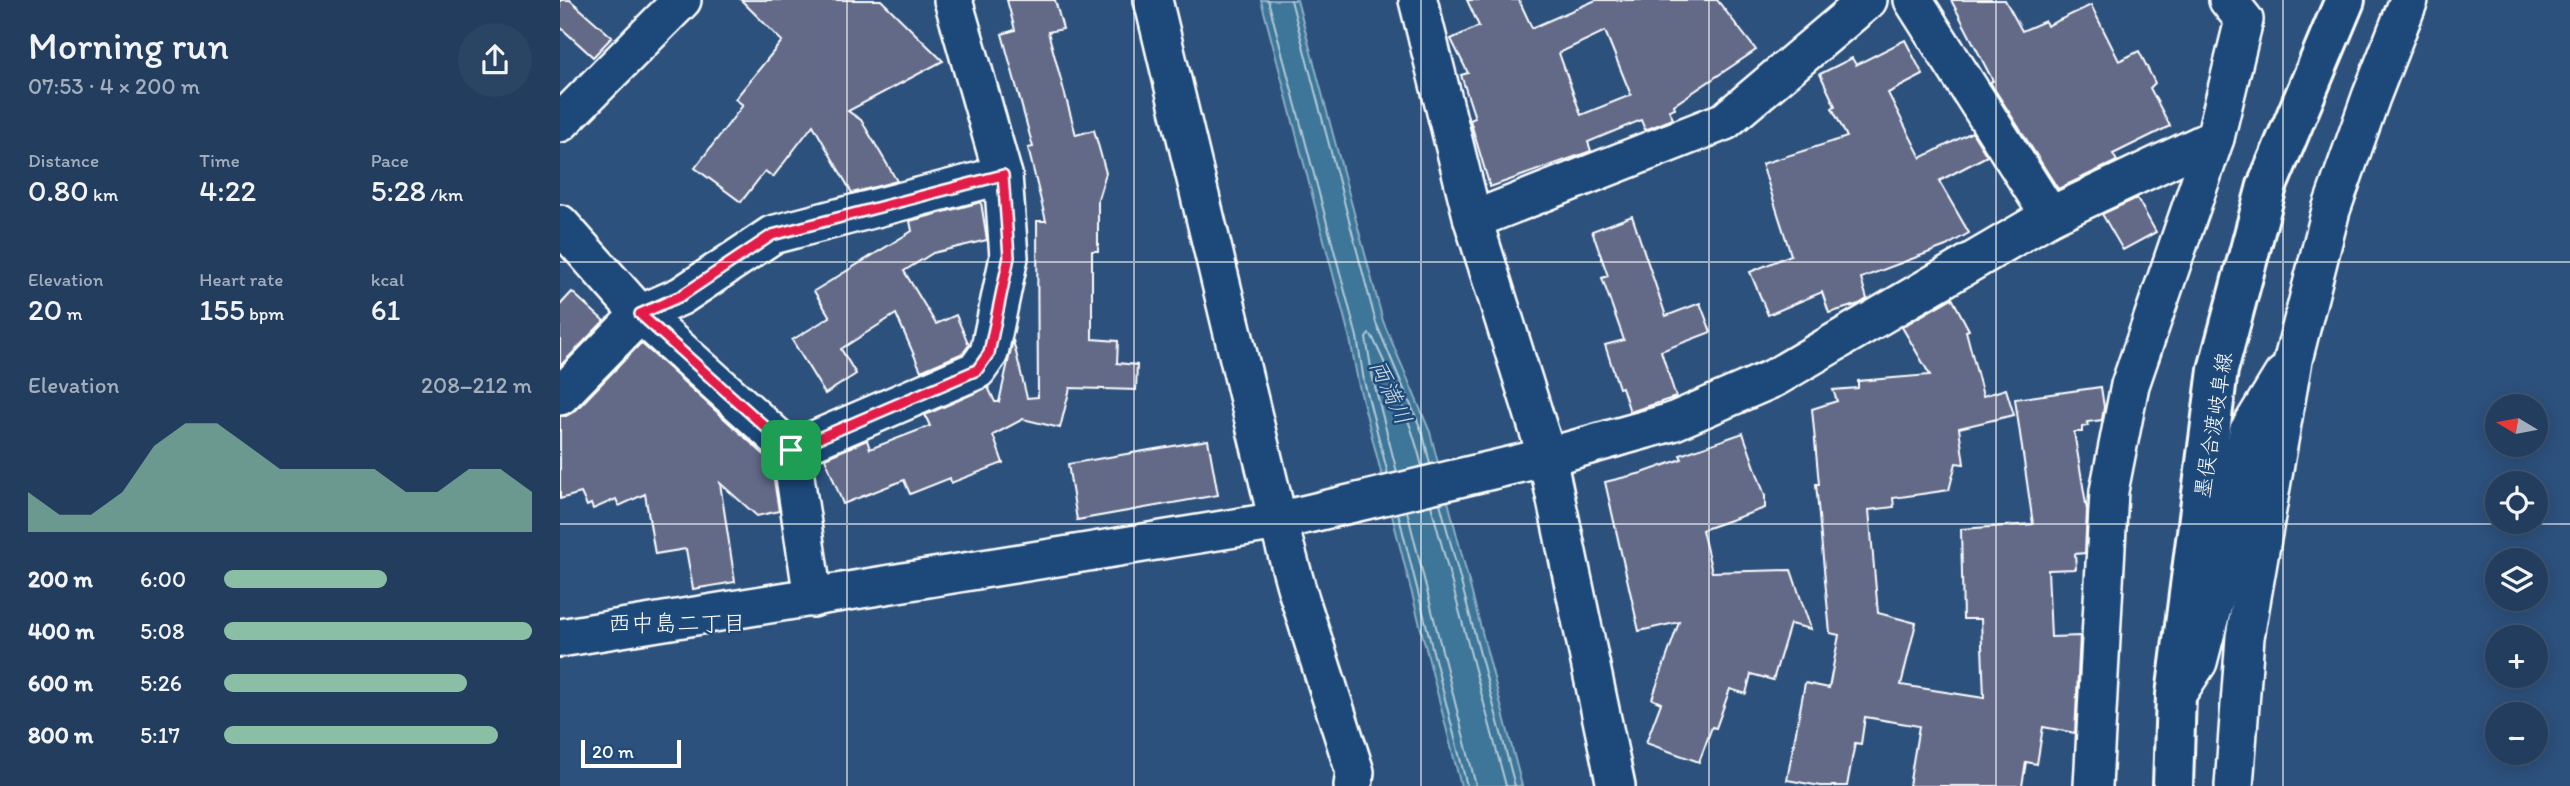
<!DOCTYPE html>
<html lang="en">
<head>
<meta charset="utf-8">
<style>
  :root { --surface:#223d5e; --page:#2a4464; --text:#f1f3f6; --muted:#a2aebc; --line:#3f5673; --accent:#8abfa5 }
  body { margin:0; font-family:Itim,"Klee One",sans-serif; background:var(--page); color:var(--text); height:100vh; display:flex; flex-direction:column; font-size:26px; white-space:nowrap }
  * { box-sizing:border-box; margin:0 }
  p { font-size:23px; color:var(--muted) }
  .icon { flex:none; width:38px; height:38px; fill:none; stroke:currentColor; stroke-width:2; stroke-linecap:round; stroke-linejoin:round }
  .map { position:relative; flex:1; overflow:hidden }
  .sheet { display:flex; flex-direction:column; background:var(--surface); width:560px }
  .sheet>* { flex:none }
  .needle { width:46px; rotate:280deg }
  .controls { position:absolute; left:1925px; top:394px; display:grid; gap:14px }
  .controls a { display:grid; place-items:center; width:63px; height:63px; border-radius:50%; background:var(--surface); box-shadow:0 4px 18px #0003,0 0 0 2px var(--line); font-size:35px }
  .scale { position:absolute; left:21px; bottom:18px; width:100px; box-sizing:border-box; padding-left:7px; border:4px solid #fff; border-top:0; font-size:19px; line-height:24px; white-space:nowrap; color:#fff; -webkit-text-stroke:5px #1f4a7a; paint-order:stroke }
  .pin { position:absolute; display:grid; place-items:center; width:60px; height:60px; color:#fff; margin:-30px; border-radius:14px; box-shadow:0 4px 10px #0006 }
  .round { display:grid; place-items:center; flex:none; width:74px; height:74px; border-radius:37px; background:var(--page) }
  .overview { display:flex; align-items:center; justify-content:space-between; height:119px; padding:0 28px }
  h1 { font-size:38px; font-weight:600; line-height:52px }
  .stats { display:grid; grid-template-columns:repeat(3,1fr); gap:10px; height:119px; padding:7px 28px }
  .stats div { display:grid; align-content:center }
  .stats b { font-size:30px; font-weight:600 }
  .stats small { font-size:19px; font-weight:400 }
  .stats p { font-size:19px }
  .chart { height:196px; padding:14px 28px }
  .chart p { display:flex; justify-content:space-between }
  .chart svg { width:100%; height:126px; margin-top:7px; fill:var(--accent); opacity:.7 }
  ul { padding:0 28px; list-style:none; font-size:23px }
  li { display:grid; grid-template-columns:112px 84px 1fr; align-items:center; height:52px }
  li i { height:18px; border-radius:9px; background:var(--accent) }
  main { display:flex; flex:1; min-height:0 }
  .map>svg:first-child { display:block }
  .water { fill:#3e7698; stroke:#8badc1; stroke-width:2 }
  .lines { fill:none; stroke-linecap:round; stroke-linejoin:round }
  .shore { stroke:#b2c8d6; stroke-width:2 }
  .building { fill:#646b88; stroke:#fff; stroke-width:2; fill-rule:evenodd }
  .street-casing { stroke:#fff; stroke-width:42 }
  .secondary-casing { stroke:#fff; stroke-width:44 }
  .street { stroke:#1f4a7a; stroke-width:37 }
  .secondary { stroke:#1f4a7a; stroke-width:38 }
  .route-casing { stroke:#fff; stroke-width:14 }
  .route { stroke:#e11d48; stroke-width:9 }
  .grid { fill:none; stroke:#fff; stroke-width:2; stroke-opacity:0.55 }
  .labels { text-anchor:middle; dominant-baseline:central; stroke-width:5; stroke-linejoin:round; paint-order:stroke }
  .street-label { font-size:21px; fill:#fff; stroke:#1f4a7a }
  .water-label { font-size:23px; font-style:italic; fill:#cfdde5; stroke:#1f4a7a }
  .neighbourhood-label { font-size:23px; fill:#fff; stroke:#1f4a7a }
</style>
</head>
<body>
<main>
<section class="sheet">
<div class="overview"><div><h1>Morning run</h1><p>07:53 · 4 × 200 m</p></div><a class="round"><svg class="icon" aria-label="share" viewBox="0 0 24 24"><path d="M12 15V3M7 8l5-5 5 5M5 13v7h14v-7"/></svg></a></div>
<div class="stats">
<div><p>Distance</p><b>0.80<small> km</small></b></div>
<div><p>Time</p><b>4:22</b></div>
<div><p>Pace</p><b>5:28<small> /km</small></b></div>
</div>
<div class="stats">
<div><p>Elevation</p><b>20<small> m</small></b></div>
<div><p>Heart rate</p><b>155<small> bpm</small></b></div>
<div><p>kcal</p><b>61</b></div>
</div>
<div class="chart"><p><span>Elevation</span>208–212 m</p>
<svg viewBox="0 0 160 44" preserveAspectRatio="none"><path d="M0 44V30L10 38L20 38L30 30L40 14L50 6L60 6L70 14L80 22L90 22L100 22L110 22L120 30L130 30L140 22L150 22L160 30V44z"/></svg>
</div>
<ul>
<li><b>200 m</b>6:00<i style="width:53%"></i></li>
<li><b>400 m</b>5:08<i style="width:100%"></i></li>
<li><b>600 m</b>5:26<i style="width:79%"></i></li>
<li><b>800 m</b>5:17<i style="width:89%"></i></li>
</ul>
</section>
<div class="map">
<svg width="2010" height="786" viewBox="0 0 2010 786">
  <rect width="100%" height="100%" fill="#2d517d"/>
  <filter id="ink" filterUnits="userSpaceOnUse"><feTurbulence type="fractalNoise" baseFrequency=".0143" numOctaves="2"/><feDisplacementMap in="SourceGraphic" scale="14" xChannelSelector="R" yChannelSelector="G"/><feConvolveMatrix kernelMatrix="1 2 1 2 8 2 1 2 1" color-interpolation-filters="sRGB"/></filter>
  <g filter="url(#ink)">
    <polygon class="water" points="701,0 737,0 823,321 870,432 962,786 901,786 798,382 790,339"/>
    <g class="lines">
      <g class="shore">
        <polyline points="708,0 797,337 804,381 828,474"/>
        <polyline points="731,0 816,323 863,434 870,464"/>
        <path d="M837,472L813,379L806,338L809,334L812,336C832,378 851,421 862,466"/>
        <polyline points="880,503 955,786"/>
        <polyline points="871,505 946,786"/>
        <polyline points="847,511 916,786"/>
        <polyline points="838,513 907,786"/>
      </g>
    </g>
    <g class="building">
      <polygon points="0,0 10,0 52,37 33,57 0,27"/>
      <polygon points="181,0 321,0 383,61 288,111 301,120 337,181 292,193 253,125 213,177 205,171 181,202 135,168 183,105 175,99 222,41"/>
      <polygon points="447,0 495,0 503,29 488,32 516,135 534,130 546,173 538,199 538,251 532,251 532,339 558,341 557,363 577,365 576,390 510,388 500,428 463,419 433,435 443,463 391,483 390,478 350,494 344,480 283,504 265,458 307,440 310,449 370,426 365,415 428,387 435,402 439,402 453,340 467,398 478,397 477,221 486,221 468,148 473,147 442,34 455,30"/>
      <path d="M907,0H959L972,28L1036,0H1157L1196,50L1114,105L1115,108L1109,110L1113,119L1085,130L1081,120L1028,142L1031,151L930,187L910,120L915,118L901,75L908,73L891,39L919,26ZM1045,31L1071,95L1021,115L999,53Z"/>
      <polygon points="1391,0 1445,0 1462,31 1485,21 1487,26 1531,5 1559,61 1579,51 1595,83 1590,88 1610,126 1553,154 1557,161 1498,189 1433,87 1430,82 1433,81"/>
      <polygon points="1345,40 1363,75 1328,93 1361,158 1412,132 1427,156 1379,181 1409,233 1386,246 1301,278 1307,299 1299,304 1269,313 1262,292 1208,315 1190,272 1231,255 1202,164 1287,137 1272,108 1275,106 1260,74 1292,58 1296,65"/>
      <polygon points="1577,198 1596,232 1563,250 1542,214"/>
      <polygon points="421,202 427,240 373,253 344,271 376,324 396,315 409,345 403,353 361,371 336,314 281,349 296,374 265,394 232,340 270,317 254,291 352,231 350,221"/>
      <polygon points="1072,216 1106,316 1140,303 1151,332 1101,351 1116,397 1070,412 1062,387 1059,388 1045,345 1064,340 1042,278 1048,276 1032,231"/>
      <polygon points="12,292 44,321 0,366 0,305"/>
      <polygon points="1392,298 1409,330 1406,331 1423,396 1446,389 1454,415 1399,428 1404,464 1396,463 1389,490 1333,498 1334,507 1309,510 1318,613 1356,623 1341,685 1424,698 1421,619 1403,619 1401,529 1473,524 1455,399 1541,387 1544,407 1542,420 1527,422 1528,426 1522,427 1522,432 1514,432 1527,510 1525,553 1515,554 1516,569 1488,570 1491,637 1520,636 1515,733 1483,727 1477,764 1466,762 1462,786 1349,786 1359,726 1305,717 1301,744 1295,743 1287,786 1260,786 1227,780 1245,683 1269,688 1279,635 1270,633 1256,484 1259,484 1252,409 1277,401 1273,390 1298,388 1298,381 1370,375 1342,327"/>
      <polygon points="81,343 211,461 219,511 197,516 160,483 175,582 133,589 126,549 95,554 85,494 59,506 56,499 33,509 31,504 27,506 21,493 0,499 0,416 6,416 15,411"/>
      <polygon points="1183,433 1205,496 1205,508 1142,530 1152,572 1231,570 1251,629 1230,624 1213,680 1191,674 1186,694 1170,689 1156,728 1152,727 1139,762 1086,743 1101,703 1092,699 1119,622 1079,631 1045,482 1082,473 1122,459 1120,455"/>
      <polygon points="648,440 658,495 517,520 508,464"/>
    </g>
    <g class="lines">
      <defs>
        <g id="street">
          <polyline points="593,0 718,521 737,590 795,772 793,786"/>
          <polyline points="858,0 913,220 987,457 1056,786"/>
          <polyline points="1353,0 1490,216"/>
          <polyline points="0,123 122,0"/>
          <polyline points="913,220 1165,121 1308,0"/>
          <polyline points="0,224 80,314 231,450 253,598"/>
          <polyline points="0,396 80,314 121,296 212,235 443,175"/>
          <polyline points="231,450 417,370 429,353 449,257 443,175 393,0"/>
          <polyline points="0,638 718,521 987,457 1112,422 1214,378 1490,216 1655,138 1684,20 1668,0"/>
          <polyline points="1617,694 1638,662 1658,585 1688,432 1723,375"/>
          <polyline points="1533,786 1549,491 1570,385 1655,138"/>
          <polyline points="1674,786 1685,637 1733,360 1771,210 1811,97 1849,0"/>
        </g>
        <polyline id="secondary" points="1613,786 1616,695 1658,370 1707,186 1785,0"/>
      </defs>
      <use href="#street" class="street-casing"/>
      <use href="#secondary" class="secondary-casing"/>
      <use href="#street" class="street"/>
      <use href="#secondary" class="secondary"/>
    </g>
  </g>
  <g class="lines" filter="url(#ink)">
    <defs>
      <polygon id="route" points="443,175 449,257 429,353 417,370 231,450 80,314 121,296 212,235"/>
    </defs>
    <use href="#route" class="route-casing"/>
    <use href="#route" class="route"/>
  </g>
  <path class="grid" d="M287,0V786M574,0V786M861,0V786M1149,0V786M1436,0V786M1723,0V786M0,262H2010M0,524H2010"/>
  <g class="labels">
    <g class="street-label">
      <text transform="translate(1653 425) rotate(-81)">墨俣合渡岐阜線</text>
    </g>
    <g class="water-label">
      <text transform="translate(831 392) rotate(65)">両満川</text>
    </g>
    <g class="neighbourhood-label">
      <text x="117" y="623">西中島二丁目</text>
    </g>
  </g>
</svg>
<div class="controls">
<a><svg class="needle" viewBox="-14 -14 28 28"><path d="M0-13l5 13h-10z" fill="#e53935"/><path d="M0 13l5-13h-10z" fill="#a2aebc"/></svg></a>
<a><svg class="icon" aria-label="locate" viewBox="0 0 24 24"><circle cx="12" cy="12" r="6"/><path d="M12 2v4M12 18v4M2 12h4M18 12h4"/></svg></a>
<a><svg class="icon" aria-label="layers" viewBox="0 0 24 24"><path d="M12 4l9 5-9 5-9-5zM3 14l9 5 9-5"/></svg></a>
<a>+</a>
<a>−</a>
</div>
<div class="scale">20 m</div>
<div class="pin" style="left:231px;top:450px;background:#1e9e55"><svg class="icon" aria-label="arrive" viewBox="0 0 24 24"><path d="M6 21V4h12l-3 4 3 4H6"/></svg></div>
</div>
</main>
</body>
</html>
